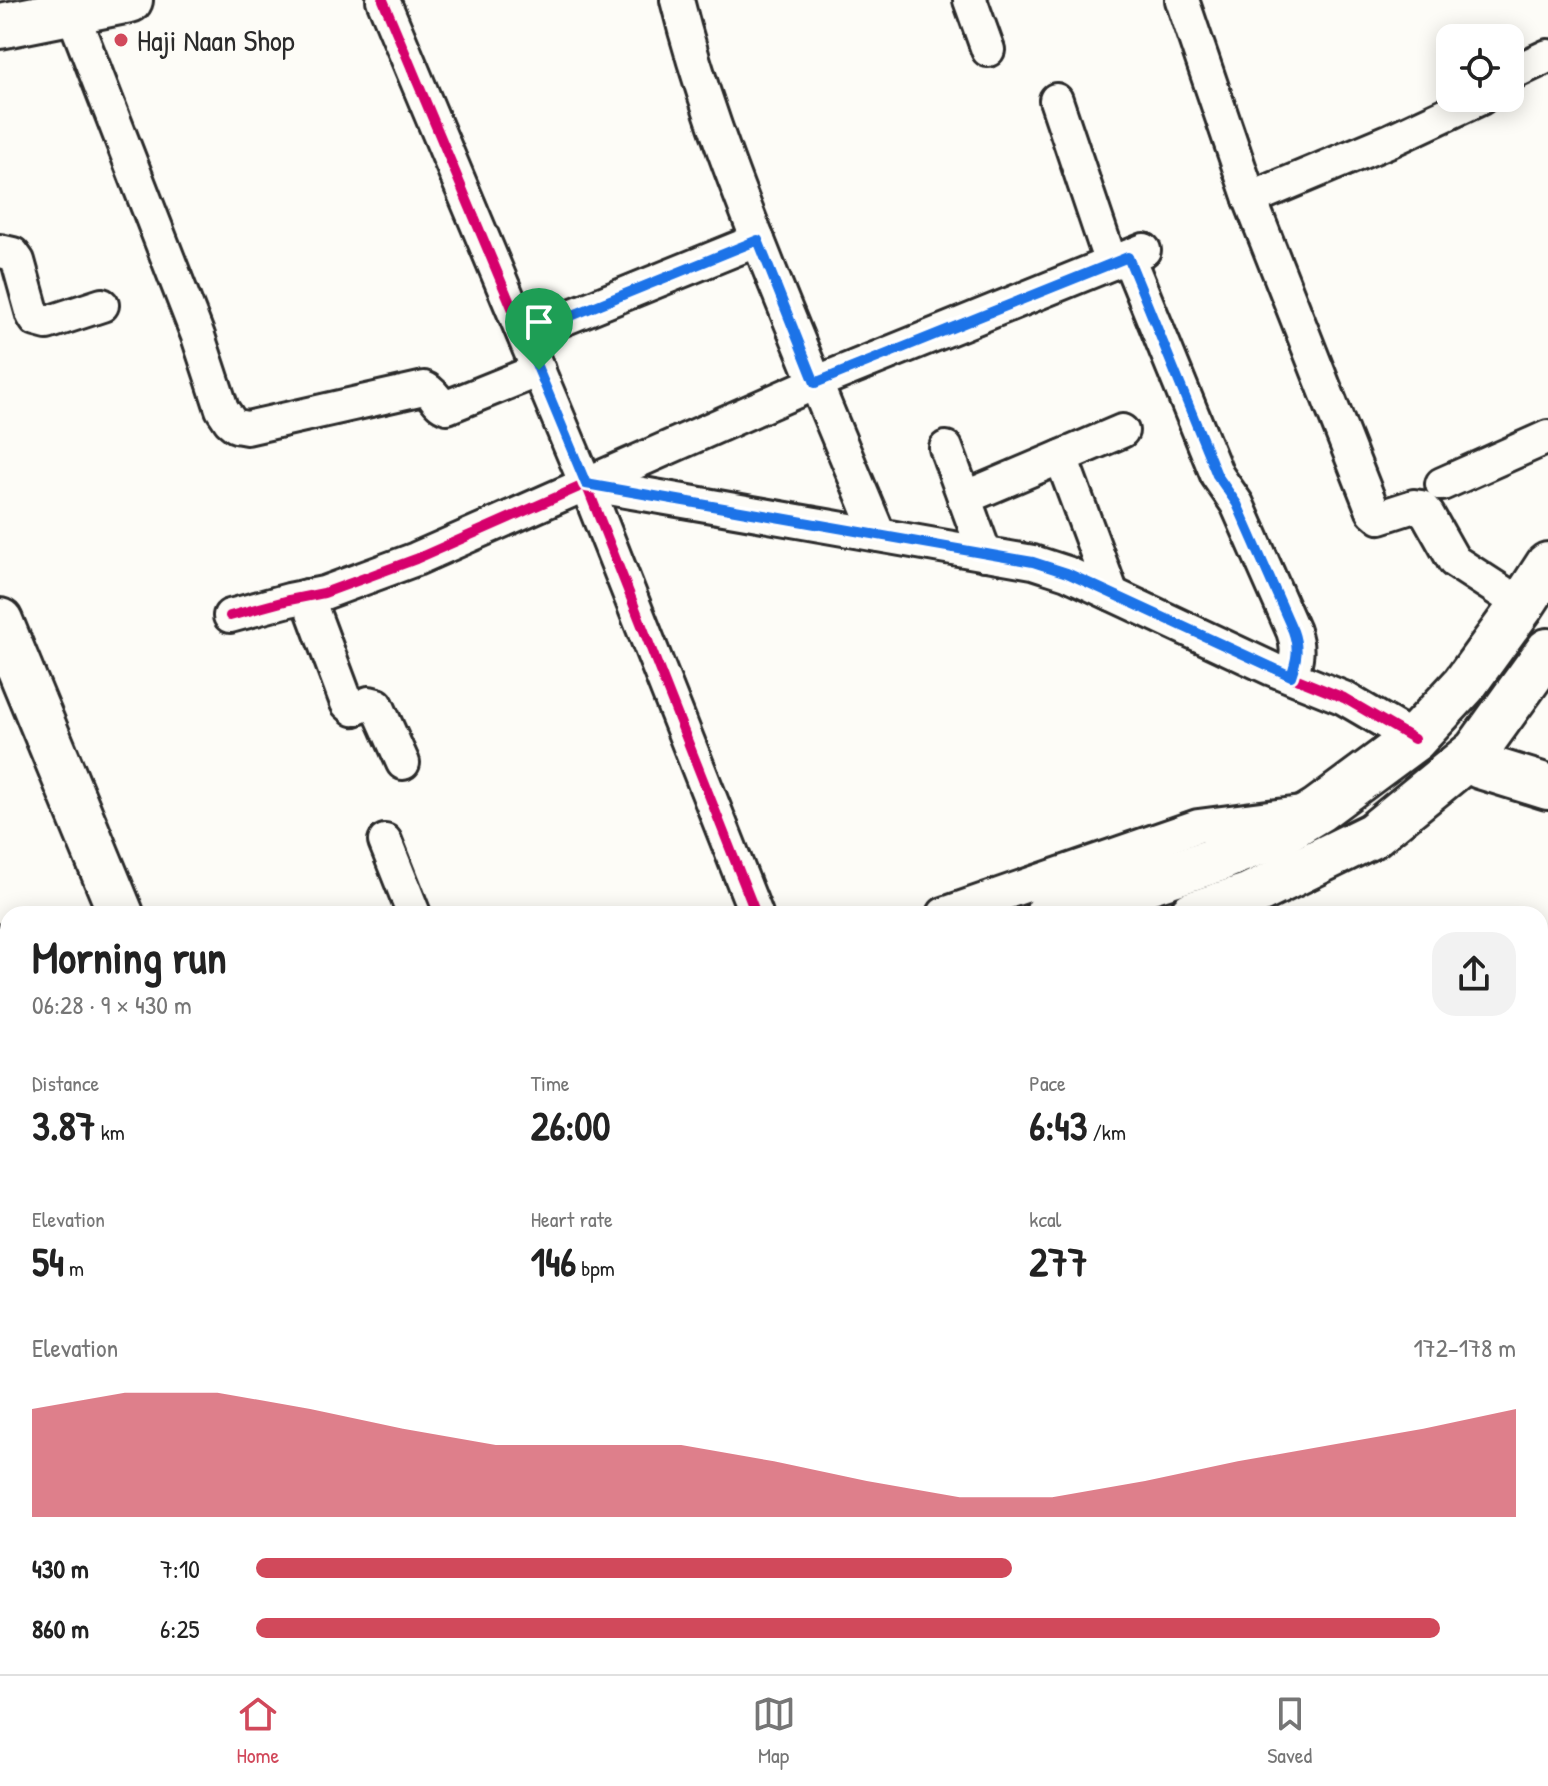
<!DOCTYPE html>
<html lang="en">
<head>
<meta charset="utf-8">
<style>
  :root { --surface:#fff; --page:#f2f2f2; --text:#222; --muted:#767676; --line:#e0e0e0; --accent:#d1495b }
  body { margin:0; font-family:"Patrick Hand",sans-serif; background:var(--page); color:var(--text); height:100vh; display:flex; flex-direction:column; font-size:30px; white-space:nowrap }
  * { box-sizing:border-box; margin:0 }
  p { font-size:26px; color:var(--muted) }
  .icon { flex:none; width:44px; height:44px; fill:none; stroke:currentColor; stroke-width:2; stroke-linecap:round; stroke-linejoin:round }
  .map { position:relative; flex:1; overflow:hidden }
  .panel { position:absolute; left:0px; top:906px; width:1548px; height:768px; display:flex; flex-direction:column; background:var(--surface); border-radius:24px 24px 0 0; box-shadow:0 4px 20px #0003 }
  .panel>* { flex:none }
  .controls { position:absolute; left:1436px; top:24px; display:grid; gap:16px }
  .controls a { display:grid; place-items:center; width:88px; height:88px; border-radius:16px; background:var(--surface); box-shadow:0 4px 20px #0003; font-size:40px }
  .pin { position:absolute; display:grid; place-items:center; width:68px; height:68px; color:#fff; margin:-82px -34px; border-radius:50% 50% 50% 0; rotate:-45deg; box-shadow:0 0 8px #0007 }
  .pin .icon { rotate:45deg }
  .round { display:grid; place-items:center; flex:none; width:84px; height:84px; border-radius:24px; background:var(--page) }
  .summary { display:flex; align-items:center; justify-content:space-between; height:136px; padding:0 32px }
  h1 { font-size:44px; font-weight:700; line-height:60px }
  .metrics { display:grid; grid-template-columns:repeat(3,1fr); gap:12px; height:136px; padding:8px 32px }
  .metrics div { display:grid; align-content:center }
  .metrics b { font-size:40px; font-weight:700 }
  .metrics small { font-size:22px; font-weight:400 }
  .metrics p { font-size:22px }
  .chart { height:224px; padding:16px 32px }
  .chart p { display:flex; justify-content:space-between }
  .chart svg { width:100%; height:144px; margin-top:8px; fill:var(--accent); opacity:.7 }
  ul { padding:0 32px; list-style:none; font-size:26px }
  li { display:grid; grid-template-columns:128px 96px 1fr; align-items:center; height:60px }
  li i { height:20px; border-radius:10px; background:var(--accent) }
  .tabs { display:flex; justify-content:space-around; align-items:center; height:112px; border-top:2px solid var(--line); background:var(--surface); font-size:22px; color:var(--muted) }
  .tabs a { display:grid; justify-items:center; gap:4px }
  .tabs .on { color:var(--accent) }
  .map>svg:first-child { display:block }
  .lines { fill:none; stroke-linecap:round; stroke-linejoin:round }
  .street-casing { stroke:#2b2b2b; stroke-width:38 }
  .secondary-casing { stroke:#2b2b2b; stroke-width:50 }
  .highway-casing { stroke:#2b2b2b; stroke-width:50 }
  .street { stroke:#fdfcf7; stroke-width:32 }
  .secondary { stroke:#fdfcf7; stroke-width:44 }
  .highway { stroke:#fdfcf7; stroke-width:44 }
  .rail-casing { stroke:#2b2b2b; stroke-width:9 }
  .rail { stroke:#fdfcf7; stroke-width:6; stroke-dasharray:18; stroke-linecap:butt }
  .cycleway-casing { stroke:#fdfcf7; stroke-width:15 }
  .cycleway { stroke:#d6006c; stroke-width:10 }
  .route-casing { stroke:#fff; stroke-width:16 }
  .route { stroke:#1a73e8; stroke-width:10 }
  .poi-dot { fill:#d1495b; stroke:#fdfcf7; stroke-width:3 }
  .labels { text-anchor:middle; dominant-baseline:central; stroke-width:6; stroke-linejoin:round; paint-order:stroke }
  .poi-label { font-size:30px; fill:#2b2b2b; stroke:#fdfcf7; text-anchor:start }
</style>
</head>
<body>
<div class="map">
<svg width="1548" height="1674" viewBox="0 0 1548 1674">
  <rect width="100%" height="100%" fill="#fdfcf7"/>
  <filter id="ink" filterUnits="userSpaceOnUse"><feTurbulence type="fractalNoise" baseFrequency=".0125" numOctaves="2"/><feDisplacementMap in="SourceGraphic" scale="16" xChannelSelector="R" yChannelSelector="G"/><feConvolveMatrix kernelMatrix="1 2 1 2 8 2 1 2 1" color-interpolation-filters="sRGB"/></filter>
  <g filter="url(#ink)">
    <g class="lines">
      <defs>
        <g id="street">
          <polyline points="383,0 586,484 756,914"/>
          <path d="M677,0C698,85 729,167 761,248C799,344 839,439 879,535"/>
          <polyline points="970,0 988,50"/>
          <polyline points="1182,0 1250,199 1373,511 1380,517 1414,506 1421,507 1428,515 1454,561 1522,605"/>
          <path d="M72,12L198,336L222,409L230,421L236,426L247,428L424,388C435,392 436,404 447,407L539,370"/>
          <polyline points="1510,74 1548,56"/>
          <polyline points="1056,100 1111,263"/>
          <polyline points="1250,199 1391,140 1481,98"/>
          <polyline points="0,251 13,254 18,261 33,315 36,320 47,323 102,305"/>
          <path d="M1128,257L1217,475L1237,504L1293,631C1299,648 1297,659 1291,676"/>
          <polyline points="524,335 758,240"/>
          <polyline points="946,448 985,554"/>
          <polyline points="1061,457 1112,594"/>
          <polyline points="586,484 815,383 1144,250"/>
          <polyline points="1442,484 1548,437"/>
          <polyline points="964,498 1122,431"/>
          <polyline points="307,596 347,703 354,709 369,703 377,705 403,763"/>
          <polyline points="230,616 289,600 324,593 416,559 586,484 1033,562 1067,573 1272,669 1344,698 1414,739"/>
          <polyline points="385,841 414,914"/>
          <polyline points="944,914 1198,826 1301,813"/>
          <polyline points="1540,1251 1548,1248"/>
          <polyline points="0,1253 8,1250"/>
          <polyline points="0,1386 8,1383"/>
          <polyline points="1540,1423 1548,1420"/>
          <polyline points="166,1666 169,1674"/>
          <polyline points="434,1666 437,1674"/>
          <polyline points="1059,1666 1062,1674"/>
          <polyline points="919,1674 938,1666"/>
        </g>
        <g id="secondary">
          <polyline points="0,26 130,0"/>
          <polyline points="0,621 121,914"/>
          <polyline points="1467,759 1480,766 1548,787"/>
        </g>
        <g id="highway">
          <polyline points="1048,914 1219,859 1277,835 1318,810 1414,739 1464,685 1522,605 1548,565"/>
          <polyline points="1192,914 1248,896 1373,835 1476,751 1548,651"/>
          <polyline points="0,1282 8,1279"/>
          <polyline points="0,1329 8,1326"/>
        </g>
      </defs>
      <use href="#street" class="street-casing"/>
      <use href="#secondary" class="secondary-casing"/>
      <use href="#highway" class="highway-casing"/>
      <use href="#street" class="street"/>
      <use href="#secondary" class="secondary"/>
      <use href="#highway" class="highway"/>
      <defs>
        <g id="rail">
          <polyline points="0,927 8,948"/>
          <polyline points="297,1666 300,1674"/>
        </g>
      </defs>
      <use href="#rail" class="rail-casing"/>
      <use href="#rail" class="rail"/>
      <defs>
        <g id="cycleway">
          <polyline points="383,0 586,484 756,914"/>
          <polyline points="230,616 289,600 324,593 416,559 586,484 1033,562 1067,573 1272,669 1344,698 1414,739"/>
        </g>
      </defs>
      <use href="#cycleway" class="cycleway-casing"/>
      <use href="#cycleway" class="cycleway"/>
    </g>
  </g>
  <g class="lines" filter="url(#ink)">
    <defs>
      <path id="route" d="M758,240L815,383L1128,257L1217,475L1237,504L1293,631C1299,648 1297,659 1291,676L1067,573L1033,562L586,484L524,335Z"/>
    </defs>
    <use href="#route" class="route-casing"/>
    <use href="#route" class="route"/>
  </g>
  <circle class="poi-dot" cx="121" cy="40" r="8"/>
  <g class="labels">
    <g class="poi-label">
      <text x="137" y="40">Haji Naan Shop</text>
    </g>
  </g>
</svg>
<div class="controls">
<a><svg class="icon" aria-label="locate" viewBox="0 0 24 24"><circle cx="12" cy="12" r="6"/><path d="M12 2v4M12 18v4M2 12h4M18 12h4"/></svg></a>
</div>
<div class="pin" style="left:539px;top:370px;background:#1e9e55"><svg class="icon" aria-label="arrive" viewBox="0 0 24 24"><path d="M6 21V4h12l-3 4 3 4H6"/></svg></div>
<section class="panel">
<div class="summary"><div><h1>Morning run</h1><p>06:28 · 9 × 430 m</p></div><a class="round"><svg class="icon" aria-label="share" viewBox="0 0 24 24"><path d="M12 15V3M7 8l5-5 5 5M5 13v7h14v-7"/></svg></a></div>
<div class="metrics">
<div><p>Distance</p><b>3.87<small> km</small></b></div>
<div><p>Time</p><b>26:00</b></div>
<div><p>Pace</p><b>6:43<small> /km</small></b></div>
</div>
<div class="metrics">
<div><p>Elevation</p><b>54<small> m</small></b></div>
<div><p>Heart rate</p><b>146<small> bpm</small></b></div>
<div><p>kcal</p><b>277</b></div>
</div>
<div class="chart"><p><span>Elevation</span>172–178 m</p>
<svg viewBox="0 0 160 44" preserveAspectRatio="none"><path d="M0 44V11L10 6L20 6L30 11L40 17L50 22L60 22L70 22L80 27L90 33L100 38L110 38L120 33L130 27L140 22L150 17L160 11V44z"/></svg>
</div>
<ul>
<li><b>430 m</b>7:10<i style="width:60%"></i></li>
<li><b>860 m</b>6:25<i style="width:94%"></i></li>
</ul>
</section>
</div>
<nav class="tabs">
<a class="on"><svg class="icon" aria-label="home" viewBox="0 0 24 24"><path d="M3 11l9-7 9 7M6 9v11h12V9"/></svg>Home</a>
<a><svg class="icon" aria-label="map" viewBox="0 0 24 24"><path d="M3 6l6-2 6 2 6-2v14l-6 2-6-2-6 2zM9 4v14M15 6v14"/></svg>Map</a>
<a><svg class="icon" aria-label="saved" viewBox="0 0 24 24"><path d="M7 4h10v16l-5-4-5 4z"/></svg>Saved</a>
</nav>
</body>
</html>
